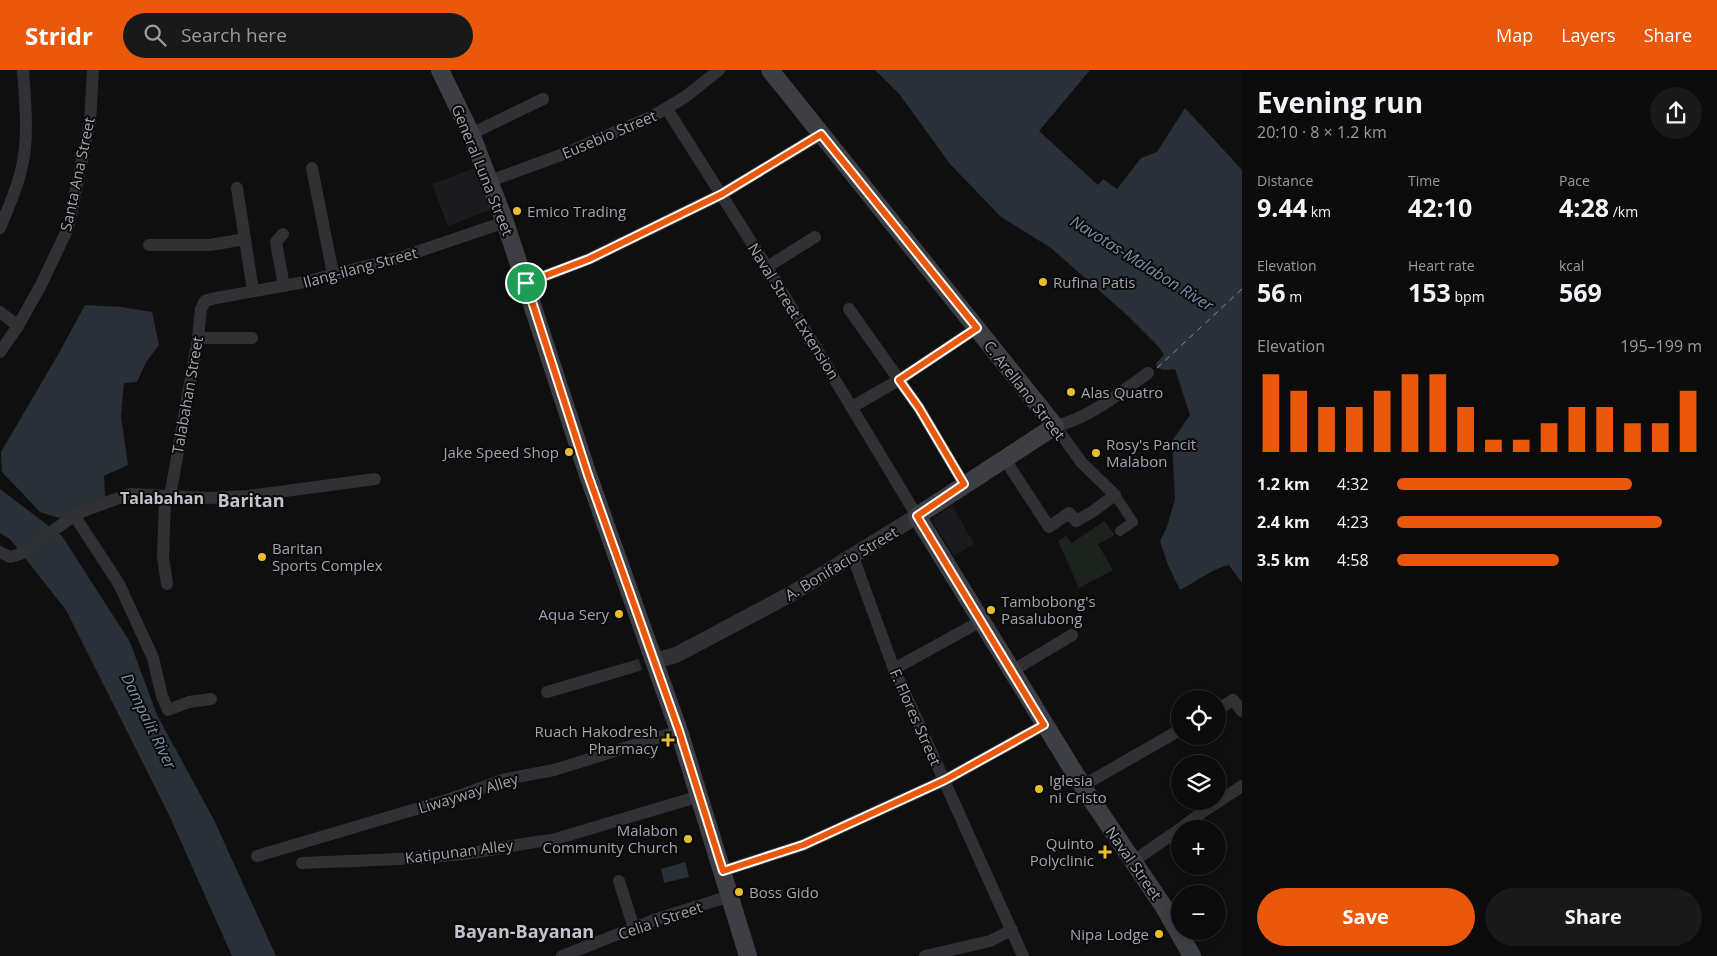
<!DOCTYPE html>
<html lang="en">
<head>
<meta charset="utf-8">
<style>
  :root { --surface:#0b0b0c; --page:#19191a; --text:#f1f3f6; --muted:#9a9b9d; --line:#2b2b2d; --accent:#ea580c }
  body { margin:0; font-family:"Open Sans",sans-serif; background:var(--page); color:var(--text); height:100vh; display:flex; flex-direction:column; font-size:19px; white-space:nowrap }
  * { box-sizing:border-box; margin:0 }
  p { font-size:16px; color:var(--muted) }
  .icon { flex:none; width:28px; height:28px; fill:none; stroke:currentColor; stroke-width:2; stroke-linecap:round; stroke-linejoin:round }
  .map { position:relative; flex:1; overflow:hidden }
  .details { display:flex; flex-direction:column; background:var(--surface); width:475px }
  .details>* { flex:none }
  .controls { position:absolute; left:1171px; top:620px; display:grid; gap:10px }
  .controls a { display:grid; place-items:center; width:55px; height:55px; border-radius:50%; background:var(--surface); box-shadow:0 2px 8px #0003,0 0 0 1px var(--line); font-size:25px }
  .pin { position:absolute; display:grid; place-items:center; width:42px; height:42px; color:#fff; margin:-21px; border:2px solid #fff; border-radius:50%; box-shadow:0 1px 5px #0007 }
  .round { display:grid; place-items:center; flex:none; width:52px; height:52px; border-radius:26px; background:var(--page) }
  .headline { display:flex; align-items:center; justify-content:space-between; height:85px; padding:0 15px }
  h1 { font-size:28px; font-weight:700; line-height:38px }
  .metrics { display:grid; grid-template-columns:repeat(3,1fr); gap:8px; height:85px; padding:5px 15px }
  .metrics div { display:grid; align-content:center }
  .metrics b { font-size:25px; font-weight:700 }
  .metrics small { font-size:14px; font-weight:400 }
  .metrics p { font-size:14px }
  .chart { height:140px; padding:10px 15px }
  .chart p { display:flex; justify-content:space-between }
  .chart svg { width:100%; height:90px; margin-top:5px; stroke:var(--accent); stroke-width:6 }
  .action { display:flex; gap:10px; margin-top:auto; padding:10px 15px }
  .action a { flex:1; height:58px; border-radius:30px; background:var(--accent); color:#fff; font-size:20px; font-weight:700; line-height:58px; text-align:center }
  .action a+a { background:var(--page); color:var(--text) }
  ul { padding:0 15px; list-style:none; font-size:16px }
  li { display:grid; grid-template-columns:80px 60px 1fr; align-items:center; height:38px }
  li i { height:12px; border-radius:6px; background:var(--accent) }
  header { display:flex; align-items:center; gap:30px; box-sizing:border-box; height:70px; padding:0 25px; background:var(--accent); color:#fff }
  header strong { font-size:24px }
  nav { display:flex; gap:28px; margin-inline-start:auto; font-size:18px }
  .search { width:350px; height:45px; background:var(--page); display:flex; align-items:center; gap:12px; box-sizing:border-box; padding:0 18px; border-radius:28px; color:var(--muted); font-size:19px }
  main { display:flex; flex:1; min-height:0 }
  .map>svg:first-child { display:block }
  .built { fill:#1b1b1d }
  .green { fill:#1c231d }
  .water { fill:#293038 }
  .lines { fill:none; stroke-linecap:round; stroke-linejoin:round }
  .ferry { stroke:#788eac; stroke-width:1; stroke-dasharray:6 5; stroke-linecap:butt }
  .minor-tunnel { stroke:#2c2d30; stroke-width:12; stroke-dasharray:12 6; stroke-linecap:butt }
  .pedestrian { stroke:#303135; stroke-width:10 }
  .minor { stroke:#303135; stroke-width:12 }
  .tertiary { stroke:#303135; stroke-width:16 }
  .secondary { stroke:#3e3f45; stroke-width:18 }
  .route-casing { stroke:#fff; stroke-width:10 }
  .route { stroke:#ea580c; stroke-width:6 }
  .poi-dot { fill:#e9be2e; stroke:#0a0a0b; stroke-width:2 }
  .labels { text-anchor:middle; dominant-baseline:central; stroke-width:4; stroke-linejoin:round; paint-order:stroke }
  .street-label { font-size:15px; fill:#a1a4b1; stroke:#0a0a0b }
  .poi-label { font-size:15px; fill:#a1a4b1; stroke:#0a0a0b; text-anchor:start }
  .water-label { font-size:16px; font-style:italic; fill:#788eac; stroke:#0a0a0b }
  .neighbourhood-label { font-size:16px; font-weight:bold; fill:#c1c3cd; stroke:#0a0a0b }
  .quarter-label { font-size:18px; font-weight:bold; fill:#c1c3cd; stroke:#0a0a0b }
</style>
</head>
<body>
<header>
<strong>Stridr</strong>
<div class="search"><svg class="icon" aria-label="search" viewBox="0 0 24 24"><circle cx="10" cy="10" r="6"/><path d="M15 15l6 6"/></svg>Search here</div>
<nav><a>Map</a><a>Layers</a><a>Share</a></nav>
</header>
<main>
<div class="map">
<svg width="1242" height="886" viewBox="0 0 1242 886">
  <rect width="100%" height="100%" fill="#0f0f10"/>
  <g class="built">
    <polygon points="477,97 492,139 448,156 432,114"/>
    <polygon points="952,435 974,474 954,486 932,450"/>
  </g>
  <polygon class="green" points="1104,451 1115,465 1098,474 1113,500 1079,518 1058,471 1066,466 1072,473"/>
  <g class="water">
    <path d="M875,0H1090L1039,61L1098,115L1103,109L1117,119L1141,88L1157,82L1185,38L1242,100V513L1229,495C1214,498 1195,512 1180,520L1168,495L1160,471L1167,457L1175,429L1172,371L1190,345L1175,299L1165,300L1157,298L1156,293L1164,285L1158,276L1127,245L1051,178L1001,147L950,94L900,25Z"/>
    <polygon points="85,235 121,237 152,242 159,275 146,292 137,312 124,313 121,346 128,395 104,406 105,427 59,448 40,442 2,402 1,382 59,283"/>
    <polygon points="0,419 62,466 130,572 157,645 214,750 276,886 232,886 169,745 66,540 10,469 0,463"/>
    <polygon points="685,792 689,807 664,813 661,799"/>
  </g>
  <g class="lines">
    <polyline class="ferry" points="1157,298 1242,219"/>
    <polyline class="minor-tunnel" points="629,598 648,592"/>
    <polyline class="pedestrian" points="1115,425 1133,452 1120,461"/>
    <g class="minor">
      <polyline points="667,39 767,197 917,446"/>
      <polyline points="471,64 543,29"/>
      <polyline points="312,98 333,204"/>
      <polyline points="490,111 561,85 653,46 685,27 719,0"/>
      <polyline points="237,118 253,221"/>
      <path d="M0,158C8,138 18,117 22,96C29,68 25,29 23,0"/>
      <polyline points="283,164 276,172 284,216"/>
      <polyline points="149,175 210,175 245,169"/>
      <polyline points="767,197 815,167"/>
      <polyline points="526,213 589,189 722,124 821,64"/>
      <polyline points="849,239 919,338 964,414"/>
      <polyline points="0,242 18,256"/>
      <polyline points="198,268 252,268"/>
      <polyline points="0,282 18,256 41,215 68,158 90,51 93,0"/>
      <polyline points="852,337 899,310 977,258"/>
      <path d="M1004,388L1049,457L1069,443L1076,451L1092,442L1115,425L1082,393L1055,356C1088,349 1120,323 1148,303"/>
      <polyline points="74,445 119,514 153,588 162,626 168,640 189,632 211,629"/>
      <polyline points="0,482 10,487 20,484 78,443 130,424 209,428 248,426 375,409"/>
      <polyline points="853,487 894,599 1023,886"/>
      <polyline points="167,514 163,487 165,430 171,421 198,268 201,239 205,231 211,229 304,212 402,187 505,152"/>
      <polyline points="894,599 981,551"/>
      <polyline points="1012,601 1072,565"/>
      <polyline points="547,622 629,598"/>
      <polyline points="1218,639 1233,630 1242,641"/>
      <polyline points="1082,716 1180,660"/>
      <polyline points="1180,759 1204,741 1242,716"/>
      <polyline points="257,786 450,729 506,709 554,700 679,661"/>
      <polyline points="1132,792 1180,759"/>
      <path d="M302,793C351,791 401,790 451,785C485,783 518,773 552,770L700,726"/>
      <polyline points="723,801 803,775 945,710 1044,655"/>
      <polyline points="619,811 634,858"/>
      <polyline points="562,886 654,850 730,826"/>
      <polyline points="925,886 990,871 1012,860"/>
    </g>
    <polyline class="tertiary" points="654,591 676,585 791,524 917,446"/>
    <g class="secondary">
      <polyline points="440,0 471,64 505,152 588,405 679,661 748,886"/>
      <polyline points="770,0 1055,356 917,446 1087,723 1164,837 1192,886"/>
    </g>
  </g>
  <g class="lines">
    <defs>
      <polygon id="route" points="821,64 977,258 899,310 919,338 964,414 917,446 1044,655 945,710 803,775 723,801 679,661 588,405 526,213 589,189 722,124"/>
    </defs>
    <use href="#route" class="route-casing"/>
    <use href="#route" class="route"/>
  </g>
  <g class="poi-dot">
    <circle cx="517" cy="141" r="5"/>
    <circle cx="1043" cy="212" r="5"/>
    <circle cx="1071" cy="322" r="5"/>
    <circle cx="569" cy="382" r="5"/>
    <circle cx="1096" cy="383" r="5"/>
    <circle cx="262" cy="487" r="5"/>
    <circle cx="991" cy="540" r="5"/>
    <circle cx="619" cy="544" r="5"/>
    <path d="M665.5 662.5h5v5h5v5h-5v5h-5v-5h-5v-5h5z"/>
    <circle cx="1039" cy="719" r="5"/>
    <circle cx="688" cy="769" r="5"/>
    <path d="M1102.5 774.5h5v5h5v5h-5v5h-5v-5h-5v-5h5z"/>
    <circle cx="739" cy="822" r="5"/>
    <circle cx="1159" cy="864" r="5"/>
  </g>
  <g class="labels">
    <g class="street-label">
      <text transform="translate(609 64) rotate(-23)">Eusebio Street</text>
      <text transform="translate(483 100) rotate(68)">General Luna Street</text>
      <text transform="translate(77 104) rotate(-78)">Santa Ana Street</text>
      <text transform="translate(360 197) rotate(-15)">Ilang-ilang Street</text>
      <text transform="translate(794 241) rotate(58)">Naval Street Extension</text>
      <text transform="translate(1025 320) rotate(52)">C. Arellano Street</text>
      <text transform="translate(187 325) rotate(-80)">Talabahan Street</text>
      <text transform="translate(841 493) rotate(-31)">A. Bonifacio Street</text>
      <text transform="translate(916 647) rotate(66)">F. Flores Street</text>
      <text transform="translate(468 723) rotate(-17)">Liwayway Alley</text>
      <text transform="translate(459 781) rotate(-7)">Katipunan Alley</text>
      <text transform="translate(1134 793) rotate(55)">Naval Street</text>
      <text transform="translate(660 850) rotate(-19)">Celia I Street</text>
    </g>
    <g class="poi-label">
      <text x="527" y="141">Emico Trading</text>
      <text x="1053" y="212">Rufina Patis</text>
      <text x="1081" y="322">Alas Quatro</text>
      <text x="1106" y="374">Rosy's Pancit<tspan x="1106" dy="17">Malabon</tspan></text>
      <text x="559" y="382" text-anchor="end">Jake Speed Shop</text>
      <text x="272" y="478">Baritan<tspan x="272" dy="17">Sports Complex</tspan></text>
      <text x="1001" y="531">Tambobong's<tspan x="1001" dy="17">Pasalubong</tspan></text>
      <text x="609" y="544" text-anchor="end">Aqua Sery</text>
      <text x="658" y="661" text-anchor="end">Ruach Hakodresh<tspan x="658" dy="17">Pharmacy</tspan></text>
      <text x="1049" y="710">Iglesia<tspan x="1049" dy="17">ni Cristo</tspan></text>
      <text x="678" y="760" text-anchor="end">Malabon<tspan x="678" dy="17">Community Church</tspan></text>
      <text x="1094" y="773" text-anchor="end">Quinto<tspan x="1094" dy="17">Polyclinic</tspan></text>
      <text x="749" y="822">Boss Gido</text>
      <text x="1149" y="864" text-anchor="end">Nipa Lodge</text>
    </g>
    <g class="water-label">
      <text transform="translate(1142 193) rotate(32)">Navotas-Malabon River</text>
      <text transform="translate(149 651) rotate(64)">Dampalit River</text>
    </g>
    <g class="neighbourhood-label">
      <text x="162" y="428">Talabahan</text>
    </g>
    <g class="quarter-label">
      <text x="251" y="430">Baritan</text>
      <text x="524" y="861">Bayan-Bayanan</text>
    </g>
  </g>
</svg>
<div class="controls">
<a><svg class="icon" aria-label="locate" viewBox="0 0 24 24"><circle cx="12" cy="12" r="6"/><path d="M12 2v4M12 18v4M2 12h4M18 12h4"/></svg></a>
<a><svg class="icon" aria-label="layers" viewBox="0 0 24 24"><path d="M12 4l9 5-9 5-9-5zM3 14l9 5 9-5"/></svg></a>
<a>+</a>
<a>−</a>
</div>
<div class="pin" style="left:526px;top:213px;background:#1e9e55"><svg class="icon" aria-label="arrive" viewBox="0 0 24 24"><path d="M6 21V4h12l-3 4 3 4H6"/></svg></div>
</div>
<section class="details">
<div class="headline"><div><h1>Evening run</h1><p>20:10 · 8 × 1.2 km</p></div><a class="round"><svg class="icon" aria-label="share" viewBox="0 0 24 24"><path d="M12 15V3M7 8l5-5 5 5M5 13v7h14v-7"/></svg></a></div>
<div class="metrics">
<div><p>Distance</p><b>9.44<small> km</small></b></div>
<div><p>Time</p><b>42:10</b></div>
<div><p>Pace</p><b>4:28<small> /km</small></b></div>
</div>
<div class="metrics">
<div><p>Elevation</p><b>56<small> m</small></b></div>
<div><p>Heart rate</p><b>153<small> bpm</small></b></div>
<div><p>kcal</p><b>569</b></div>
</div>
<div class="chart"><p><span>Elevation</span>195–199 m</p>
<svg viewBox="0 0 160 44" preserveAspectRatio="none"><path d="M5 44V6M15 44V14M25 44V22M35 44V22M45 44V14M55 44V6M65 44V6M75 44V22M85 44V38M95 44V38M105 44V30M115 44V22M125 44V22M135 44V30M145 44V30M155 44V14"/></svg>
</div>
<ul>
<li><b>1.2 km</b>4:32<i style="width:77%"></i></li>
<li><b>2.4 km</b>4:23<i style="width:87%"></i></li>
<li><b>3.5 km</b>4:58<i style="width:53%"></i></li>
</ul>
<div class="action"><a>Save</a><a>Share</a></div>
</section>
</main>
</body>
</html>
